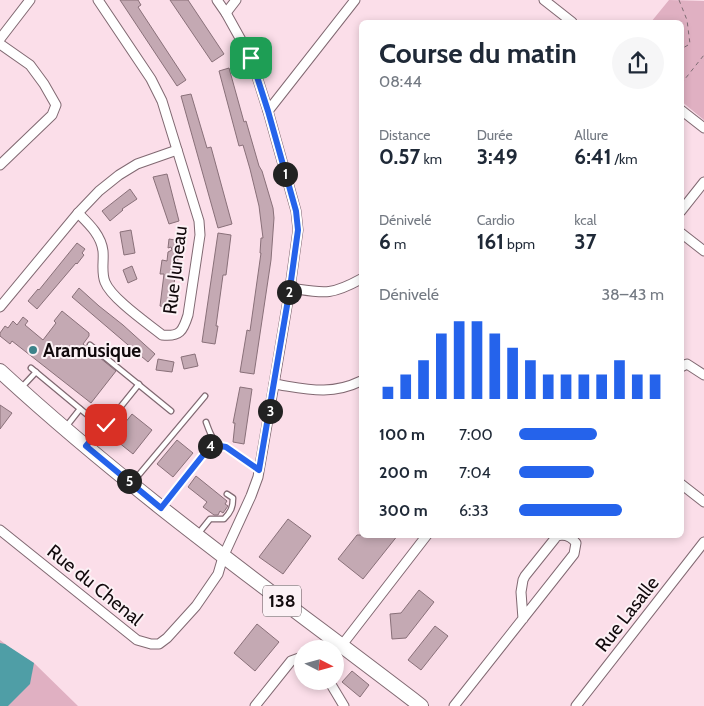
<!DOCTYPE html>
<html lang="fr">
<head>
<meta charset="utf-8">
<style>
  :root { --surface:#fff; --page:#f6f6f7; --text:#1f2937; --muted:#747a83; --accent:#2563eb }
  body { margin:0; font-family:Cabin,sans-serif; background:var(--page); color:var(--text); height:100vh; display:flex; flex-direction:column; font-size:19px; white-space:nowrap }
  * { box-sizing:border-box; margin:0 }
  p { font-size:16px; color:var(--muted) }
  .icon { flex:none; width:28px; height:28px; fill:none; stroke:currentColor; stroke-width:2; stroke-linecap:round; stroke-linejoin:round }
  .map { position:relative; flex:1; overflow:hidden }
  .drawer { position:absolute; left:359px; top:20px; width:325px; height:518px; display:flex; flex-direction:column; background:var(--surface); border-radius:8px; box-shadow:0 2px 8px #0003 }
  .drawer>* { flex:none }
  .needle { width:32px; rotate:96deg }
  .controls { position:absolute; left:294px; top:640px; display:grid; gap:10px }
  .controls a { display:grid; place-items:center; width:50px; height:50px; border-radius:50%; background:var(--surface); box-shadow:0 2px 8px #0003; font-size:25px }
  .pin { position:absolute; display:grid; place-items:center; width:42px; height:42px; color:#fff; margin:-21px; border-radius:10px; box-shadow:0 2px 8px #0006 }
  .km { position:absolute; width:25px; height:25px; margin:-12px; border-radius:50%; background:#222; color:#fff; font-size:14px; line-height:25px; text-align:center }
  .round { display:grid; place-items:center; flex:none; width:52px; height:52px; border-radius:26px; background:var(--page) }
  .headline { display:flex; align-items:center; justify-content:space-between; height:85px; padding:0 20px }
  h1 { font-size:28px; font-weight:700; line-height:38px }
  .metrics { display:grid; grid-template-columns:repeat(3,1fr); gap:8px; height:85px; padding:5px 20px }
  .metrics div { display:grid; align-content:center }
  .metrics b { font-size:21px; font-weight:700 }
  .metrics small { font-size:14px; font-weight:400 }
  .metrics p { font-size:14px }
  .chart { height:140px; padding:10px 20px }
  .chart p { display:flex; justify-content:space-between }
  .chart svg { width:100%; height:90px; margin-top:5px; stroke:var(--accent); stroke-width:6 }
  ul { padding:0 20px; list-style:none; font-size:16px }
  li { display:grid; grid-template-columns:80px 60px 1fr; align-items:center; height:38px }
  li i { height:12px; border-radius:6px; background:var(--accent) }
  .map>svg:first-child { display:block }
  .green { fill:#e0b0c2 }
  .water { fill:#4f9ea6 }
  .building { fill:#c4a9b3; stroke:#897079 }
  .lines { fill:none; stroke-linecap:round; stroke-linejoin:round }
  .service-casing { stroke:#816972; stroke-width:7 }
  .minor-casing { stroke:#816972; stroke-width:11 }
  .primary-casing { stroke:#816972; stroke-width:16 }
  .path { stroke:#7e6c73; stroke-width:1; stroke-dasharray:4 4; stroke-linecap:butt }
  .service { stroke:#fff; stroke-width:4.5 }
  .minor { stroke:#fff; stroke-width:9 }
  .primary { stroke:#fff; stroke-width:14 }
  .route-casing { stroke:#fff; stroke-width:10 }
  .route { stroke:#2563eb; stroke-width:6 }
  .poi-dot { fill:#3c838a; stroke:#fcf1f5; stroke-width:2 }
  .labels { text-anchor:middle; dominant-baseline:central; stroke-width:4; stroke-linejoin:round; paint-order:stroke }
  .shield { fill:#fcf1f5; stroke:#584f52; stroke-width:1 }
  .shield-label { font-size:18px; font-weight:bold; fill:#11090c }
  .street-label { font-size:19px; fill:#11090c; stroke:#fcf1f5 }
  .poi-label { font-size:19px; font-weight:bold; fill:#11090c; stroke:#fcf1f5; text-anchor:start }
</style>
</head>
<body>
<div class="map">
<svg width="704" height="706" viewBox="0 0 704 706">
  <rect width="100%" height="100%" fill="#fbdee9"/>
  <g class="green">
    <polygon points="669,0 704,1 704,120 681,101 681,22 651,22"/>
    <polygon points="0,640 13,650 34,663 78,706 0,706"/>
  </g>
  <polygon class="water" points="0,643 5,644 34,663 30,684 8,706 0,706"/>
  <g class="building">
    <polygon points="120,0 138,0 141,5 138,7 186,80 177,86"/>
    <polygon points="170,0 188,0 224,54 212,62"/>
    <polygon points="229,68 244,122 246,121 259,166 262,171 273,208 274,218 271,260 254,374 240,372 247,330 250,331 261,253 260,253 261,238 263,238 259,206 250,169 243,145 239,146 219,71"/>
    <polygon points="191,94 207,148 211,147 232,224 218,228 181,96"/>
    <polygon points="167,174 179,221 169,224 153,177"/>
    <polygon points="130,189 137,199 122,209 123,210 110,221 102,211"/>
    <polygon points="131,230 135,253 124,255 120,232"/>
    <polygon points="218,233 231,235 226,275 223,275 216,326 218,326 215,344 202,342"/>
    <polygon points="169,239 181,241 170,308 160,306 164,274 160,274 162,260 167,261 168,252 172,250 171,247 168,248"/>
    <polygon points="77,243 85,249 82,253 84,255 77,264 76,263 37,309 28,301 38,289 39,290"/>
    <polygon points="132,266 137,279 128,283 123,270"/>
    <polygon points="79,288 99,306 123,325 155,354 148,362 72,297"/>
    <polygon points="62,311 89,333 89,336 83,344 116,371 91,403 12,341 10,344 0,336 0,333 5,326 8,328 13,321 17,325 23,317 28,321 25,325 43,340 56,323 54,321"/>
    <polygon points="195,354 198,366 184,369 181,357"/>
    <polygon points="158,359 174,362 172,372 156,370"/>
    <polygon points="240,387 252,389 244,444 233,442 235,423 233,423"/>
    <polygon points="0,405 12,413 0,429"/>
    <polygon points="132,414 152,430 133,454 113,438"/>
    <polygon points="177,440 193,453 173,477 157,464"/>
    <polygon points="196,476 227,501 225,504 228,506 223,513 220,511 218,515 214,515 203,507 207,502 188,487"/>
    <polygon points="288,519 311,536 283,574 259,557"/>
    <polygon points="357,535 398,535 363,579 338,559"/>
    <polygon points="419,590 434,602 406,638 392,639 390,614 401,613"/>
    <polygon points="257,624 279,642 255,671 234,653"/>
    <polygon points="435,626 448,636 421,670 408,660"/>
    <polygon points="352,671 369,685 360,697 342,682"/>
  </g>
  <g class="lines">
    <defs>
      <g id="service">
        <polyline points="90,345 171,411"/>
        <polyline points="31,368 102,427"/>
        <polyline points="22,387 36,372"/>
        <path d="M206,422C210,433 213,444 226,447L258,469"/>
        <polyline points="65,428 80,409"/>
        <polyline points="88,444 102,427 106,425 139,384"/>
        <polyline points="132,483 205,396"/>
        <polyline points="163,506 215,440"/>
        <path d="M198,534L210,519H224C231,512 233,507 233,498L227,494"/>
      </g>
      <g id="minor">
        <polyline points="544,0 572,22"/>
        <polyline points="226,13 236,0"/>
        <polyline points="0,39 30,0"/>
        <polyline points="0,44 30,65 44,84 56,105 52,115 0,165"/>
        <polyline points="681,110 704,128"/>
        <polyline points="268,111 355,0"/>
        <polyline points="681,211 704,182"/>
        <path d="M78,213C89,224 101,235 103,251C104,262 101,272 105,282C111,298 147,323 162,335C180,337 183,331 188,315L200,235L199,221L162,101L151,79L98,0"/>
        <polyline points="681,233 704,251"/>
        <path d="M290,288C324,293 330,296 361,279"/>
        <polyline points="0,307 78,213 99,191 119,175 137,164 177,150"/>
        <polyline points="681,367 687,364 704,375"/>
        <path d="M274,384C307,389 330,396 361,381"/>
        <polyline points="681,484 704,502"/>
        <polyline points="0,530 137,640 151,644 159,644 167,638 196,606 218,574 223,557 251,496 258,477 274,384 290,288 298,230 296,211 268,111 251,58 226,13 217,0"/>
        <polyline points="335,654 427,535"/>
        <polyline points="329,681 344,706"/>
        <polyline points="255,706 291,661 302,657"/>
        <path d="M454,706L574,554L576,543C571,536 565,534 557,536L525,576L523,580L521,592L523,619"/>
        <polyline points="576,706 704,542"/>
      </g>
      <path id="primary" d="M0,371C132,493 279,597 421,706"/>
    </defs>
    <use href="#service" class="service-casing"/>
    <use href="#minor" class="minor-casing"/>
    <use href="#primary" class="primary-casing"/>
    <g class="path">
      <polyline points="679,0 687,20 690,44 681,49"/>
      <polyline points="681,84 704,55"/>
    </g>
    <use href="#service" class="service"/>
    <use href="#minor" class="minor"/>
    <use href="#primary" class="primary"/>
  </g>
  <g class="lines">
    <defs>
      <polyline id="route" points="106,425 102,427 86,446 161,508 215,440 220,446 226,447 259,470 290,288 298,230 296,211 268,111 251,58"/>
    </defs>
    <use href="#route" class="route-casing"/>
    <use href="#route" class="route"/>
  </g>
  <circle class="poi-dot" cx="33" cy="350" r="5"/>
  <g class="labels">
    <rect class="shield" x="263" y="585.5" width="38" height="31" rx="4"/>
    <g class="shield-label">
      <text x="282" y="601">138</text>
    </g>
    <g class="street-label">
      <text transform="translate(175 270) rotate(-83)">Rue Juneau</text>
      <text transform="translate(95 585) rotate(39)">Rue du Chenal</text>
      <text transform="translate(627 614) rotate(-52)">Rue Lasalle</text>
    </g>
    <g class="poi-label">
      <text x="43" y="350">Aramusique</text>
    </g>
  </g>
</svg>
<div class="controls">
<a><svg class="needle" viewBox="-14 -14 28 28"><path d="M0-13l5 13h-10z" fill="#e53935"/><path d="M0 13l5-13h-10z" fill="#747a83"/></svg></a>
</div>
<div class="pin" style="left:251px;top:58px;background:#1e9e55"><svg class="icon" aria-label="arrive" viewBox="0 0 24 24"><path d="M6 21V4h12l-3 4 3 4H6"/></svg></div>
<div class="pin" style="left:106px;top:425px;background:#d93025"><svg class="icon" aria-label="check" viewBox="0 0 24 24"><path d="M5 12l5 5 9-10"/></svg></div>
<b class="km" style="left:285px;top:174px">1</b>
<b class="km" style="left:289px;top:292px">2</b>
<b class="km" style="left:270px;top:411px">3</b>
<b class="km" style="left:210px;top:446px">4</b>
<b class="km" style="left:129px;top:481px">5</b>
<section class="drawer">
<div class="headline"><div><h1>Course du matin</h1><p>08:44</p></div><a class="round"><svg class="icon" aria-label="share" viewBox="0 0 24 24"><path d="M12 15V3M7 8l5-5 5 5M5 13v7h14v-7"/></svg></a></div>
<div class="metrics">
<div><p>Distance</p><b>0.57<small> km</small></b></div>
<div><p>Durée</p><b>3:49</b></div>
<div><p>Allure</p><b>6:41<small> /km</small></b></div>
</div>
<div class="metrics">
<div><p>Dénivelé</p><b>6<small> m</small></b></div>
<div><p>Cardio</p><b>161<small> bpm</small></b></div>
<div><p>kcal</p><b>37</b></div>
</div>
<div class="chart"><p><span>Dénivelé</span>38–43 m</p>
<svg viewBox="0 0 160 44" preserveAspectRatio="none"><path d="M5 44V38M15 44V32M25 44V25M35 44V12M45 44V6M55 44V6M65 44V12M75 44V19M85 44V25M95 44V32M105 44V32M115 44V32M125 44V32M135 44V25M145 44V32M155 44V32"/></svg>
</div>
<ul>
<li><b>100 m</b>7:00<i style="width:54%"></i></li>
<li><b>200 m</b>7:04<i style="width:52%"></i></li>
<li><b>300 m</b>6:33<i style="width:71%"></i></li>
</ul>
</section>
</div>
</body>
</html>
